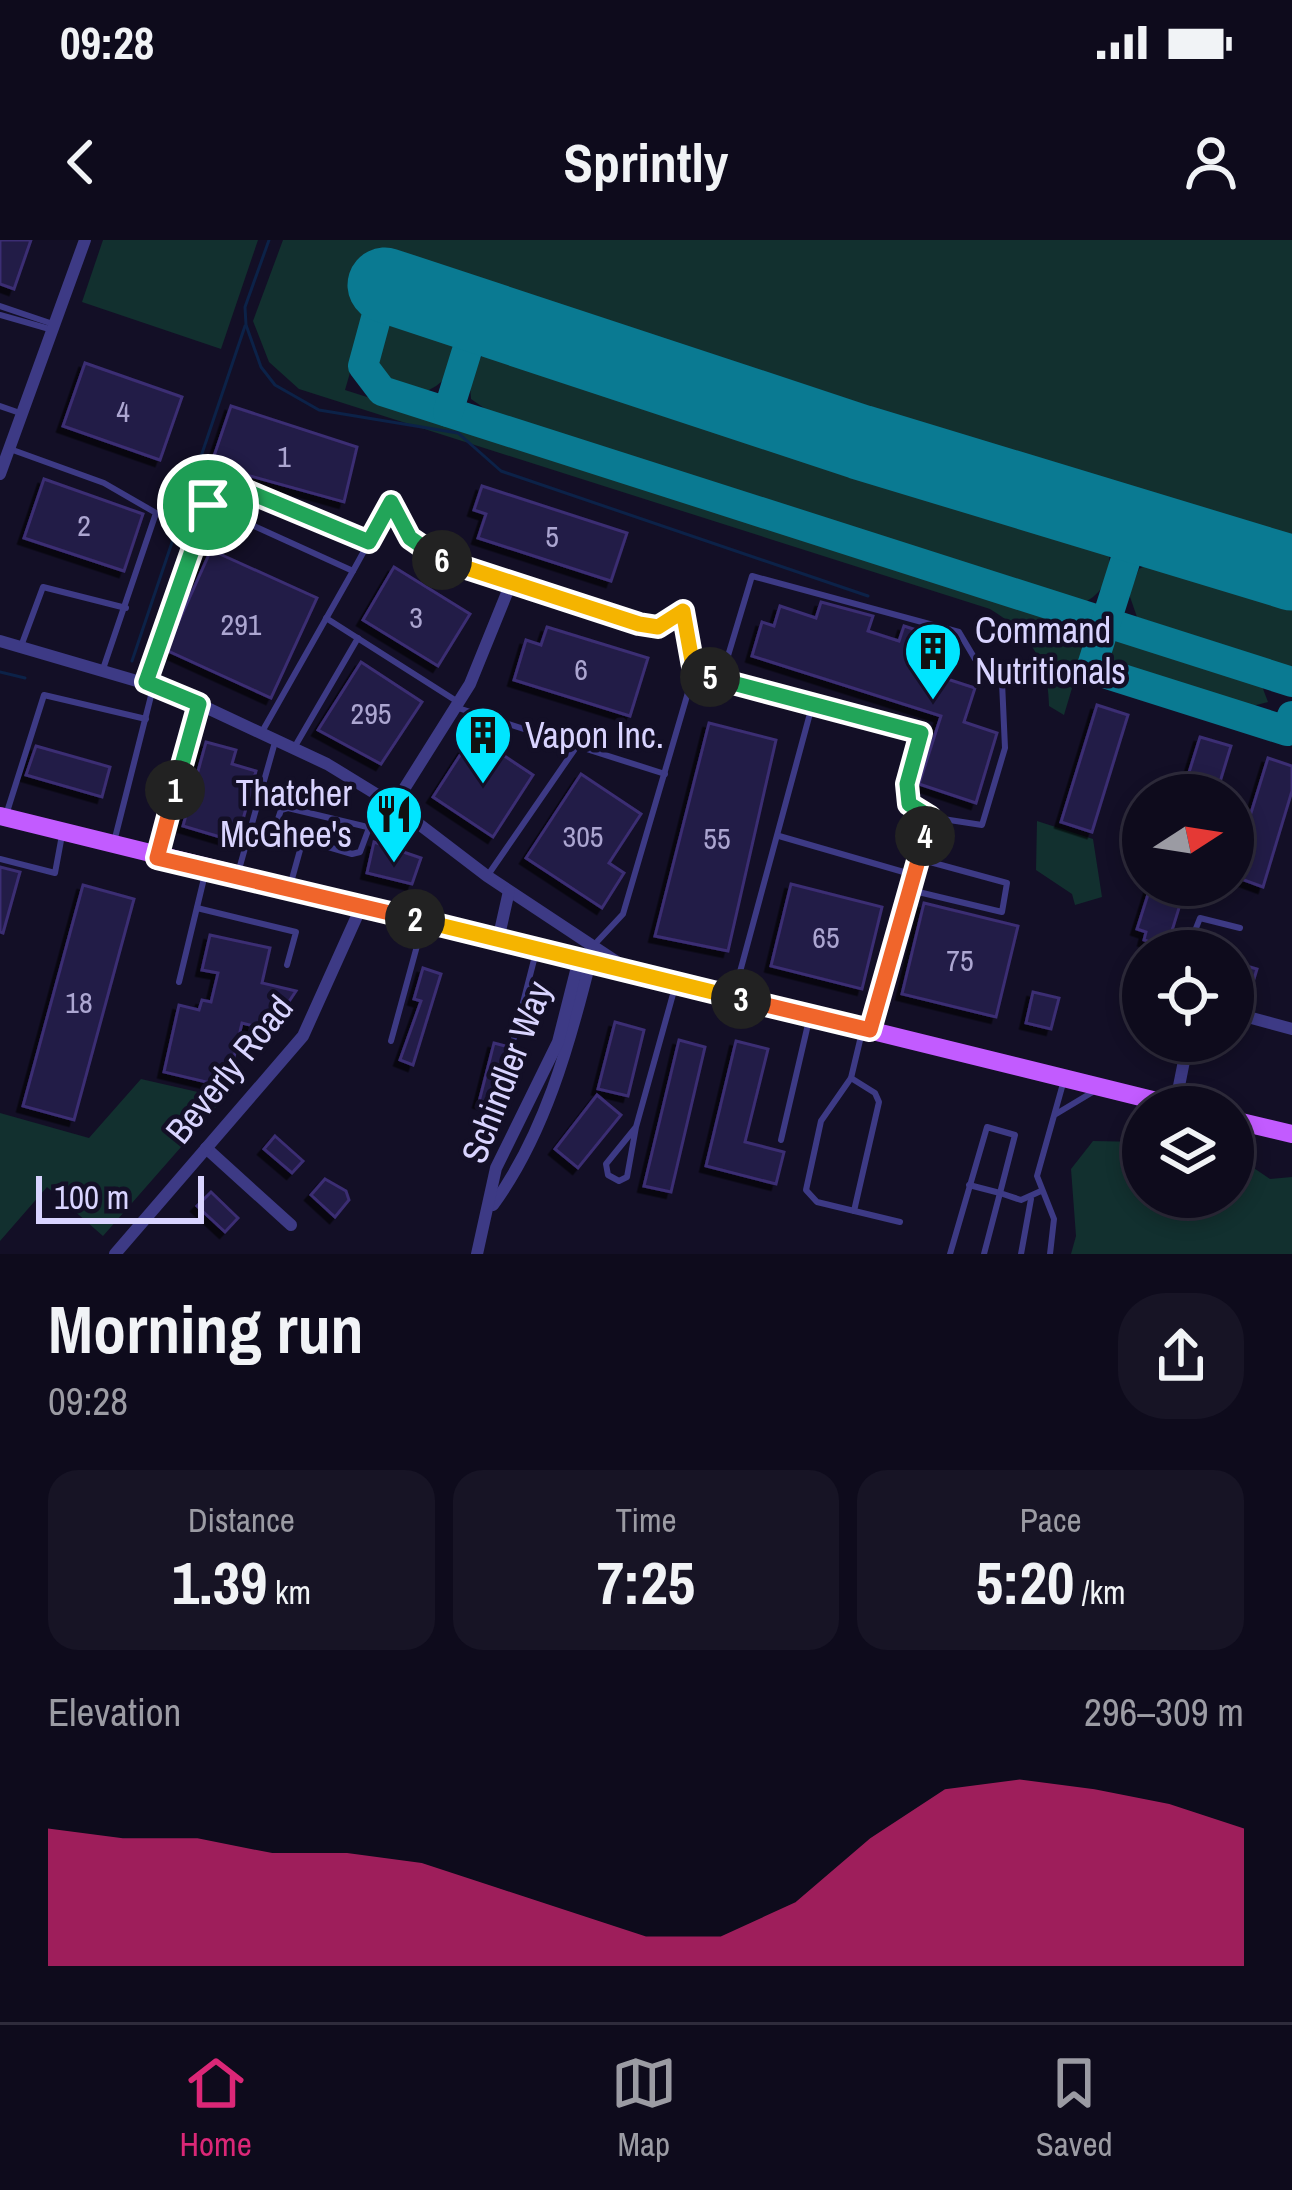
<!DOCTYPE html>
<html lang="en">
<head>
<meta charset="utf-8">
<style>
  :root { --surface:#0e0b1c; --page:#171425; --text:#f1f3f6; --muted:#9b9ba3; --line:#2e2b3b; --accent:#db2777 }
  body { margin:0; font-family:"Archivo Narrow",sans-serif; background:var(--page); color:var(--text); height:100vh; display:flex; flex-direction:column; font-size:45px; white-space:nowrap }
  * { box-sizing:border-box; margin:0 }
  p { font-size:39px; color:var(--muted) }
  .icon { flex:none; width:66px; height:66px; fill:none; stroke:currentColor; stroke-width:2; stroke-linecap:round; stroke-linejoin:round }
  .map { position:relative; height:1014px; overflow:hidden }
  .panel { display:flex; flex-direction:column; background:var(--surface); flex:1 }
  .panel>* { flex:none }
  .needle { width:78px; rotate:78deg }
  .controls { position:absolute; left:1122px; top:534px; display:grid; gap:24px }
  .controls a { display:grid; place-items:center; width:132px; height:132px; border-radius:50%; background:var(--surface); box-shadow:0 6px 18px #0003,0 0 0 3px var(--line); font-size:60px }
  .scale { position:absolute; left:36px; bottom:30px; width:168px; box-sizing:border-box; padding-left:12px; border:6px solid #d9d4ff; border-top:0; font-size:33px; line-height:42px; white-space:nowrap; color:#d9d4ff; -webkit-text-stroke:9px #130f26; paint-order:stroke }
  .pin { position:absolute; display:grid; place-items:center; width:102px; height:102px; color:#fff; margin:-51px; border:6px solid #fff; border-radius:50%; box-shadow:0 3px 12px #0007 }
  .km { position:absolute; width:60px; height:60px; margin:-30px; border-radius:50%; background:#222; color:#fff; font-size:33px; line-height:60px; text-align:center }
  .round { display:grid; place-items:center; flex:none; width:126px; height:126px; border-radius:48px; background:var(--page) }
  .overview { display:flex; align-items:center; justify-content:space-between; height:204px; padding:0 48px }
  h1 { font-size:66px; font-weight:700; line-height:90px }
  .stats { display:grid; grid-template-columns:repeat(3,1fr); gap:18px; height:204px; padding:12px 48px }
  .stats div { display:grid; align-content:center; border-radius:30px; background:var(--page); text-align:center }
  .stats b { font-size:60px; font-weight:700 }
  .stats small { font-size:33px; font-weight:400 }
  .stats p { font-size:33px }
  .chart { height:336px; padding:24px 48px }
  .chart p { display:flex; justify-content:space-between }
  .chart svg { width:100%; height:216px; margin-top:12px; fill:var(--accent); opacity:.7 }
  .status { display:flex; justify-content:space-between; align-items:center; height:84px; padding:0 60px; background:var(--surface); direction:ltr }
  .status svg { height:33px; fill:currentColor }
  header { display:flex; justify-content:space-between; align-items:center; height:156px; padding:0 48px; background:var(--surface); font-size:54px; font-weight:700 }
  .tab-bar { display:flex; justify-content:space-around; align-items:center; height:168px; border-top:3px solid var(--line); background:var(--surface); font-size:33px; color:var(--muted) }
  .tab-bar a { display:grid; justify-items:center; gap:6px }
  .tab-bar .current { color:var(--accent) }
  .map>svg:first-child { display:block }
  .green { fill:#12302f }
  .lines { fill:none; stroke-linecap:round; stroke-linejoin:round }
  .stream { stroke:#0c2248; stroke-width:3 }
  .taxiway { stroke:#0a7a92; stroke-width:30 }
  .runway { stroke:#0a7a92; stroke-width:75 }
  .building { fill:#241b47; stroke:#3b2d73; stroke-width:3; filter:url(#shadow) }
  .service { stroke:#3d3a85; stroke-width:6 }
  .minor { stroke:#3d3a85; stroke-width:12 }
  .primary { stroke:#c25bff; stroke-width:18 }
  .split-1-casing { stroke:#fff; stroke-width:24 }
  .split-2-casing { stroke:#fff; stroke-width:24 }
  .split-3-casing { stroke:#fff; stroke-width:24 }
  .split-4-casing { stroke:#fff; stroke-width:24 }
  .split-5-casing { stroke:#fff; stroke-width:24 }
  .split-6-casing { stroke:#fff; stroke-width:24 }
  .split-7-casing { stroke:#fff; stroke-width:24 }
  .split-1 { stroke:#22a559; stroke-width:15 }
  .split-2 { stroke:#f0652b; stroke-width:15 }
  .split-3 { stroke:#f5b400; stroke-width:15 }
  .split-4 { stroke:#f0652b; stroke-width:15 }
  .split-5 { stroke:#22a559; stroke-width:15 }
  .split-6 { stroke:#f5b400; stroke-width:15 }
  .split-7 { stroke:#22a559; stroke-width:15 }
  .labels { text-anchor:middle; dominant-baseline:central; stroke-width:9; stroke-linejoin:round; paint-order:stroke }
  .number-label { font-size:30px; fill:#aca6d1 }
  .poi-label { font-size:36px; fill:#d9d4ff; stroke:#130f26; text-anchor:start }
  .street-label { font-size:36px; fill:#d9d4ff; stroke:#130f26 }
</style>
</head>
<body>
<div class="status"><b>09:28</b><svg viewBox="0 0 49 12"><path d="M0 12V9h3v3zM5 12V6h3v6zM10 12V3h3v9zM15 12V0h3v12zM26 1h20v11H26zM47 4h2v5h-2z"/></svg></div>
<header><svg class="icon" aria-label="back" viewBox="0 0 24 24"><path d="M15 5l-7 7 7 7"/></svg>Sprintly<svg class="icon" aria-label="person" viewBox="0 0 24 24"><circle cx="12" cy="8" r="4"/><path d="M4 21q1-7 8-7t8 7"/></svg></header>
<div class="map">
<svg width="1292" height="1014" viewBox="0 0 1292 1014">
  <defs>
    <filter id="shadow"><feDropShadow dx="-5.5" dy="5.5" stdDeviation="0" flood-color="#0009"/></filter>
  </defs>
  <rect width="100%" height="100%" fill="#130f26"/>
  <g class="green">
    <polygon points="103,0 258,0 221,109 82,62"/>
    <path d="M283,0H1292V310L382,22L345,150L1076,383L1086,401L1064,475L1049,466C1049,421 1028,392 990,369L299,149L269,122L253,81Z"/>
    <circle cx="414" cy="114" r="39"/>
    <path d="M512,107L1090,291L1108,308C1113,331 1105,353 1083,363L497,177L471,159L469,133L488,108Z"/>
    <polygon points="1166,315 1292,354 1292,428 1137,377 1129,354 1139,329"/>
    <polygon points="1120,397 1260,441 1268,462 1245,468 1116,428 1107,411"/>
    <polygon points="1037,581 1093,599 1102,657 1075,665 1072,654 1036,630"/>
    <polygon points="141,839 224,858 103,996 47,947 0,1001 0,873 89,898"/>
    <polygon points="1093,901 1143,902 1143,957 1233,957 1233,914 1270,939 1292,937 1292,1014 1071,1014 1076,996 1071,929"/>
  </g>
  <g class="lines">
    <g class="stream">
      <polyline points="269,0 245,67 246,85 261,127 275,145 319,170 458,193 501,231 868,356"/>
      <polyline points="132,421 245,86"/>
      <polyline points="0,432 25,438"/>
    </g>
    <g class="taxiway">
      <polyline points="385,45 363,126 382,151 1292,442"/>
      <polyline points="448,172 478,75"/>
      <polyline points="1137,284 1091,429 1287,491 1292,476"/>
    </g>
    <polyline class="runway" points="385,45 860,202 1292,333"/>
  </g>
  <g class="building">
    <polygon points="0,0 31,0 14,49 0,44"/>
    <polygon points="85,123 182,157 160,220 63,186"/>
    <polygon points="231,166 357,207 344,262 211,225"/>
    <polygon points="44,239 143,274 124,331 24,298"/>
    <polygon points="482,246 627,293 611,341 478,298 486,274 474,270"/>
    <polygon points="211,310 317,358 271,458 166,410"/>
    <polygon points="394,327 470,374 438,426 363,380"/>
    <polygon points="821,362 873,376 868,391 899,401 904,386 956,403 944,438 975,448 964,482 997,493 976,563 919,544 941,476 752,416 762,382 774,386 780,366 816,378"/>
    <polygon points="547,387 648,418 630,476 514,440 526,400 541,405"/>
    <polygon points="361,422 422,462 381,524 318,490"/>
    <polygon points="1097,465 1128,475 1092,592 1061,582"/>
    <polygon points="709,483 776,500 728,711 655,696"/>
    <polygon points="473,495 533,535 493,597 433,557"/>
    <polygon points="1200,497 1231,506 1216,555 1182,555"/>
    <polygon points="206,502 236,510 232,524 256,531 237,602 183,586"/>
    <polygon points="36,506 110,527 102,557 26,535"/>
    <polygon points="1268,518 1292,526 1292,551 1263,647 1233,636 1233,631"/>
    <polygon points="581,534 641,574 609,623 624,633 602,668 526,618"/>
    <polygon points="374,602 421,618 412,644 367,633"/>
    <polygon points="0,627 20,632 3,693 0,692"/>
    <polygon points="791,644 882,667 862,749 771,726"/>
    <polygon points="83,645 134,659 74,880 23,866"/>
    <polygon points="1151,645 1183,655 1167,707 1144,700 1146,692 1137,689"/>
    <polygon points="924,663 1018,686 996,777 902,754"/>
    <polygon points="210,695 270,708 262,743 296,751 270,790 242,783 227,847 164,832 179,765 199,770 202,760 211,762 218,733 202,730"/>
    <polygon points="1233,722 1257,729 1248,759 1233,754"/>
    <polygon points="423,728 441,734 413,825 400,820 421,761 414,759"/>
    <polygon points="1033,752 1059,758 1051,789 1026,783"/>
    <polygon points="615,782 644,790 628,856 598,849"/>
    <polygon points="679,800 705,807 671,952 644,946"/>
    <polygon points="736,801 768,809 745,902 784,912 776,944 706,926"/>
    <polygon points="494,803 524,811 514,846 508,844 501,868 479,862"/>
    <polygon points="597,855 621,875 578,928 555,909"/>
    <polygon points="275,896 303,921 292,933 264,909"/>
    <polygon points="325,939 346,951 349,960 335,977 311,955"/>
    <polygon points="211,952 238,978 225,992 197,966"/>
  </g>
  <g class="lines">
    <g class="service">
      <polyline points="0,66 53,84"/>
      <polyline points="0,75 53,90"/>
      <polyline points="0,166 20,173"/>
      <polyline points="10,209 104,243 156,273 103,429"/>
      <polyline points="353,331 369,302"/>
      <polyline points="684,375 694,432"/>
      <polyline points="326,378 458,462"/>
      <polyline points="20,409 43,347 126,368"/>
      <polyline points="721,439 752,336 959,392 975,419 1002,442 1005,508 982,585 930,577"/>
      <polyline points="145,443 208,265"/>
      <polyline points="458,468 577,506 488,635"/>
      <polyline points="263,490 353,331 208,265 218,239 369,302 389,266"/>
      <polyline points="577,506 665,534"/>
      <polyline points="294,508 358,398"/>
      <polyline points="6,575 44,455 146,479"/>
      <polyline points="369,588 360,612 352,614 274,591 281,570 288,568 380,590 397,571"/>
      <polyline points="779,596 914,635"/>
      <polyline points="115,598 153,448"/>
      <polyline points="160,611 198,467"/>
      <polyline points="0,619 55,633 62,595"/>
      <polyline points="238,633 275,502"/>
      <polyline points="290,646 302,603"/>
      <polyline points="910,650 1002,672 1007,643 919,619"/>
      <polyline points="197,668 296,692 287,725"/>
      <polyline points="594,705 623,674 694,432 921,493 907,544 909,564 930,577 871,787"/>
      <polyline points="1187,711 1200,678 1240,688"/>
      <polyline points="179,742 206,630"/>
      <polyline points="734,754 812,466"/>
      <polyline points="862,792 851,838 821,881 806,950 817,962 900,982"/>
      <polyline points="514,798 536,712"/>
      <polyline points="391,801 423,684"/>
      <polyline points="851,838 875,853 879,862 854,971"/>
      <polyline points="1056,874 1096,850"/>
      <polyline points="636,887 627,937 619,941 608,935 606,924 636,887 675,747"/>
      <polyline points="781,900 809,780"/>
      <polyline points="969,945 1000,953 984,1014"/>
      <polyline points="950,1014 987,887 1015,895 1000,953 1021,960 1041,951"/>
      <polyline points="1021,1014 1031,959"/>
      <polyline points="1050,1014 1054,979 1037,936 1064,840"/>
    </g>
    <g class="minor">
      <polyline points="0,234 85,0"/>
      <polyline points="391,263 410,298 428,313 639,384 658,387 683,371"/>
      <polyline points="0,401 171,451 327,524 394,565 487,636 623,726"/>
      <polyline points="394,565 470,444 511,343"/>
      <polyline points="498,700 509,651"/>
      <polyline points="1233,773 1292,789"/>
      <polyline points="1175,866 1188,801"/>
      <polyline points="206,908 291,985"/>
      <path d="M493,965C544,895 569,806 590,722"/>
      <polyline points="115,1014 303,796 362,665"/>
      <polyline points="477,1014 496,928 558,802 579,719"/>
    </g>
    <g class="primary">
      <polyline points="0,576 1181,867"/>
      <polyline points="1233,880 1292,894"/>
    </g>
  </g>
  <g class="lines">
    <defs>
      <polyline id="split-1" points="175,550 199,464 146,442 208,265"/>
      <polyline id="split-2" points="175,550 157,618 415,679"/>
      <polyline id="split-3" points="415,679 741,759"/>
      <polyline id="split-4" points="741,759 870,790 925,596"/>
      <polyline id="split-5" points="710,437 921,493 907,544 909,564 930,577 925,596"/>
      <polyline id="split-6" points="442,320 639,384 658,387 683,371 694,432 710,437"/>
      <polyline id="split-7" points="208,265 218,239 369,302 391,262 410,298 442,320"/>
    </defs>
    <use href="#split-1" class="split-1-casing"/>
    <use href="#split-2" class="split-2-casing"/>
    <use href="#split-3" class="split-3-casing"/>
    <use href="#split-4" class="split-4-casing"/>
    <use href="#split-5" class="split-5-casing"/>
    <use href="#split-6" class="split-6-casing"/>
    <use href="#split-7" class="split-7-casing"/>
    <use href="#split-1" class="split-1"/>
    <use href="#split-2" class="split-2"/>
    <use href="#split-3" class="split-3"/>
    <use href="#split-4" class="split-4"/>
    <use href="#split-5" class="split-5"/>
    <use href="#split-6" class="split-6"/>
    <use href="#split-7" class="split-7"/>
  </g>
  <defs>
    <symbol id="building-pin" viewBox="-11 -11 22 30"><path d="M0 17L-7.5 6A9.5 9.5 0 1 1 7.5 6Z" fill="#00e5ff" stroke="#130f26"/><path d="M-4-6H4V6H1V3H-1V6H-4ZM-2.5-4.3h1.7v1.8h-1.7ZM.8-4.3h1.7v1.8H.8ZM-2.5-1h1.7V.8h-1.7ZM.8-1h1.7V.8H.8Z" fill="#111"/></symbol>
    <symbol id="restaurant-pin" viewBox="-11 -11 22 30"><path d="M0 17L-7.5 6A9.5 9.5 0 1 1 7.5 6Z" fill="#00e5ff" stroke="#130f26"/><path d="M-5-6h1v4h1v-4h1v4h1v-4h1v5L-1.5 .5V6h-2V.5L-5-1ZM5-6V6H3V1.5H1.5Q1.5-4 5-6Z" fill="#111"/></symbol>
  </defs>
  <g fill-rule="evenodd">
    <use href="#building-pin" x="900" y="378" width="66" height="90"/>
    <use href="#building-pin" x="450" y="462" width="66" height="90"/>
    <use href="#restaurant-pin" x="361" y="541" width="66" height="90"/>
  </g>
  <g class="labels">
    <g class="number-label">
      <text x="123" y="171">4</text>
      <text x="284" y="216">1</text>
      <text x="84" y="285">2</text>
      <text x="552" y="296">5</text>
      <text x="416" y="377">3</text>
      <text x="241" y="384">291</text>
      <text x="581" y="429">6</text>
      <text x="371" y="473">295</text>
      <text x="583" y="596">305</text>
      <text x="717" y="598">55</text>
      <text x="826" y="697">65</text>
      <text x="960" y="720">75</text>
      <text x="79" y="762">18</text>
    </g>
    <g class="poi-label">
      <text x="975" y="390">Command<tspan x="975" dy="41">Nutritionals</tspan></text>
      <text x="525" y="495">Vapon Inc.</text>
      <text x="352" y="553" text-anchor="end">Thatcher<tspan x="352" dy="41">McGhee's</tspan></text>
    </g>
    <g class="street-label">
      <text transform="translate(229 829) rotate(-51)">Beverly Road</text>
      <text transform="translate(506 832) rotate(-69)">Schindler Way</text>
    </g>
  </g>
</svg>
<div class="controls">
<a><svg class="needle" viewBox="-14 -14 28 28"><path d="M0-13l5 13h-10z" fill="#e53935"/><path d="M0 13l5-13h-10z" fill="#9b9ba3"/></svg></a>
<a><svg class="icon" aria-label="locate" viewBox="0 0 24 24"><circle cx="12" cy="12" r="6"/><path d="M12 2v4M12 18v4M2 12h4M18 12h4"/></svg></a>
<a><svg class="icon" aria-label="layers" viewBox="0 0 24 24"><path d="M12 4l9 5-9 5-9-5zM3 14l9 5 9-5"/></svg></a>
</div>
<div class="scale">100 m</div>
<div class="pin" style="left:208px;top:265px;background:#1e9e55"><svg class="icon" aria-label="arrive" viewBox="0 0 24 24"><path d="M6 21V4h12l-3 4 3 4H6"/></svg></div>
<b class="km" style="left:175px;top:550px">1</b>
<b class="km" style="left:415px;top:679px">2</b>
<b class="km" style="left:741px;top:759px">3</b>
<b class="km" style="left:925px;top:596px">4</b>
<b class="km" style="left:710px;top:437px">5</b>
<b class="km" style="left:442px;top:320px">6</b>
</div>
<section class="panel">
<div class="overview"><div><h1>Morning run</h1><p>09:28</p></div><a class="round"><svg class="icon" aria-label="share" viewBox="0 0 24 24"><path d="M12 15V3M7 8l5-5 5 5M5 13v7h14v-7"/></svg></a></div>
<div class="stats">
<div><p>Distance</p><b>1.39<small> km</small></b></div>
<div><p>Time</p><b>7:25</b></div>
<div><p>Pace</p><b>5:20<small> /km</small></b></div>
</div>
<div class="chart"><p><span>Elevation</span>296–309 m</p>
<svg viewBox="0 0 160 44" preserveAspectRatio="none"><path d="M0 44V16L10 18L20 18L30 21L40 21L50 23L60 28L70 33L80 38L90 38L100 31L110 18L120 8L130 6L140 8L150 11L160 16V44z"/></svg>
</div>
</section>
<nav class="tab-bar">
<a class="current"><svg class="icon" aria-label="home" viewBox="0 0 24 24"><path d="M3 11l9-7 9 7M6 9v11h12V9"/></svg>Home</a>
<a><svg class="icon" aria-label="map" viewBox="0 0 24 24"><path d="M3 6l6-2 6 2 6-2v14l-6 2-6-2-6 2zM9 4v14M15 6v14"/></svg>Map</a>
<a><svg class="icon" aria-label="saved" viewBox="0 0 24 24"><path d="M7 4h10v16l-5-4-5 4z"/></svg>Saved</a>
</nav>
</body>
</html>
